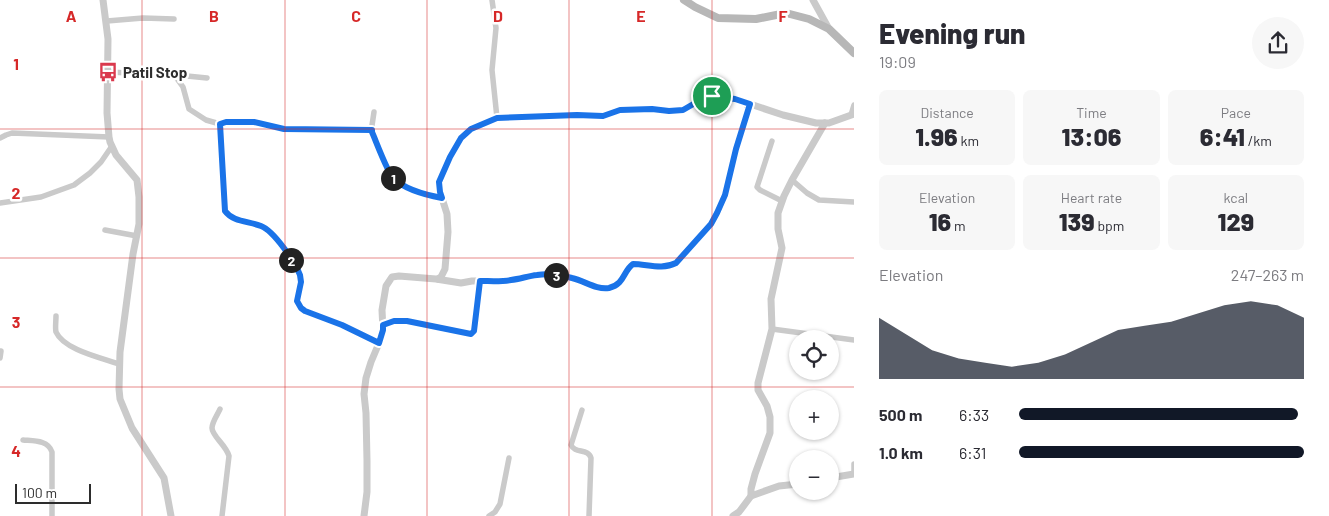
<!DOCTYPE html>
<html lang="en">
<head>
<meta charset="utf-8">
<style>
  :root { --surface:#fff; --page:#f7f7f7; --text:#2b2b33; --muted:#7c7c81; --accent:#111827 }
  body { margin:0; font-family:Barlow,sans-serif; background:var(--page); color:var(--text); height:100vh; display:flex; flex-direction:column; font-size:19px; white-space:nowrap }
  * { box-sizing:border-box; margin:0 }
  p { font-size:16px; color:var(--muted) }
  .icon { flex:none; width:28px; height:28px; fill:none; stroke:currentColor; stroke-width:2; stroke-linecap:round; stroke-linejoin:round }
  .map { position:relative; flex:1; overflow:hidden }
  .panel { display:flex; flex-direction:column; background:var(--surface); width:475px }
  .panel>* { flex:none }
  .fabs { position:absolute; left:789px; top:330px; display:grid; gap:10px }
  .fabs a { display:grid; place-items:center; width:50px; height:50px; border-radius:50%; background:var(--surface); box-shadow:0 1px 4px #0004; font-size:25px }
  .scale { position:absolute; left:15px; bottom:12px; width:76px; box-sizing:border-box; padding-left:5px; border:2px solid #2d2d2d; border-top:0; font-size:14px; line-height:18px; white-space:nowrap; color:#2d2d2d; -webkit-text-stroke:4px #fff; paint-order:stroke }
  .pin { position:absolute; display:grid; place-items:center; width:42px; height:42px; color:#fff; margin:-21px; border:2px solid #fff; border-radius:50%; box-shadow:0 1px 5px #0007 }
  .km { position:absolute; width:25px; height:25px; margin:-12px; border-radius:50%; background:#222; color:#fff; font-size:14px; line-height:25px; text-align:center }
  .round { display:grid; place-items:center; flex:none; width:52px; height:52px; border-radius:26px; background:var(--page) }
  .head { display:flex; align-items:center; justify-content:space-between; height:85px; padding:0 25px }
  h1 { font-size:28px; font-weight:800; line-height:38px }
  .stats { display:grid; grid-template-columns:repeat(3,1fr); gap:8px; height:85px; padding:5px 25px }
  .stats div { display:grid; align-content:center; border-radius:8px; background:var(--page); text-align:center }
  .stats b { font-size:25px; font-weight:800 }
  .stats small { font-size:14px; font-weight:400 }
  .stats p { font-size:14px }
  .chart { height:140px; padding:10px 25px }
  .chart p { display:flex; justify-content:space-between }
  .chart svg { width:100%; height:90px; margin-top:5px; fill:var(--accent); opacity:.7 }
  ul { padding:0 25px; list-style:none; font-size:16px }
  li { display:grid; grid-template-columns:80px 60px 1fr; align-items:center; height:38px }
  li i { height:12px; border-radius:6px; background:var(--accent) }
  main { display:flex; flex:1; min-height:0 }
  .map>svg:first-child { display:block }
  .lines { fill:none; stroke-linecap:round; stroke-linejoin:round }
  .minor { stroke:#cacaca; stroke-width:5.5 }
  .tertiary { stroke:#cacaca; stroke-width:7 }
  .secondary { stroke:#b7b7b7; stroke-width:8 }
  .route-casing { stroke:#fff; stroke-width:10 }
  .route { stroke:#1a73e8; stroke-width:6 }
  .grid { fill:none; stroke:#d62828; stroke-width:1; stroke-opacity:0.55 }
  .labels { text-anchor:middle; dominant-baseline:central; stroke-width:5; stroke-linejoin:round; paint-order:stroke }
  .poi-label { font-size:15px; font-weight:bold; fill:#2d2d2d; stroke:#fff; text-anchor:start }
  .grid-label { font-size:16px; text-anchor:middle; font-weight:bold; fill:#d62828; stroke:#fff; stroke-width:5; stroke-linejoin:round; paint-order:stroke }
</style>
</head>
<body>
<main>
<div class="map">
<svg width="854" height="516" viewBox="0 0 854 516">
  <rect width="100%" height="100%" fill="#fff"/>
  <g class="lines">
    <g class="minor">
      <polyline points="492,0 496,28 492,70 497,118"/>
      <polyline points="107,21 143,18 174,19"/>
      <path d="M108,72L153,74H163L175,76L183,87L189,109L206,120L220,124C239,114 267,127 285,129C314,131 343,129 372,130"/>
      <polyline points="175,76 187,76 207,78"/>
      <polyline points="374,112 371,132 393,178 408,188 427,195 442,198"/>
      <polyline points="851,115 854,105"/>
      <path d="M220,124L225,211C233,222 248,221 261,226C274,231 294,262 301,275V282L297,301L301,309L305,311L342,325L379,343"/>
      <polyline points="0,138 6,135 12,133 109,137"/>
      <polyline points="772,141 757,187 760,190 782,201"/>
      <polyline points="792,180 807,193 819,200 854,202"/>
      <polyline points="0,203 41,197 74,185 90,173 101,162 112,146"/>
      <polyline points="105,230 137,236"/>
      <path d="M56,316C56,321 55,328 56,332C64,350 102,358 119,364"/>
      <polyline points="383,325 394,321 407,321 472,333 474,331 479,281"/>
      <polyline points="772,329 854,340"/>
      <polyline points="0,358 1,351"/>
      <path d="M220,409C218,414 212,422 212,428C212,436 226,445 229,456L222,516"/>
      <path d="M582,410L571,445C575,454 588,448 591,458L589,516"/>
      <path d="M23,440C34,441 48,440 52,452V516"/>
      <polyline points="854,474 854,464"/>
      <polyline points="489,516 495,512 500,504 509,458"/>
    </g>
    <g class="tertiary">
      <polyline points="103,0 108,39 107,113 109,137 110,142 116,155 137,180 139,197 139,224 133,254 120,352 119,389 120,399 132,428 164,478 171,516"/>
      <polyline points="813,0 829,29"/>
      <polyline points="438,279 441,277 445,269 448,232 447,214 440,192 439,182 450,157 461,138 471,129 497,118 577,115 603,116 620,111 652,109 669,111 683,110 702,99 712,95 735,99 783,115 816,123 829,123 854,114"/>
      <polyline points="830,478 854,474"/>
      <polyline points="751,496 779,486 798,484"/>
      <polyline points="364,516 367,492 367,461 366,413 364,394 366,378 371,362 379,343 383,330 382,310 386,286 392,277 399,276 436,279 461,283 472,281 509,281 538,275 549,274 573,278 599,288 610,288 617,284 623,279 629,268 633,264 659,267 671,265 675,263 711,224 725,195 736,149 749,104"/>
      <polyline points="733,516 739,512 751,496 751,489 755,474 770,433 770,417 767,406 758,390 758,383 772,329 771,299 782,248 778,229 778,213 784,196 792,180 825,123"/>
    </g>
    <polyline class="secondary" points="684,0 695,7 718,18 756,19 786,13 809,19 829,29 854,53"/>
  </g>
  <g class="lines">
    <defs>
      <path id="route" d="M712,96L735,99L750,104L736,149L725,195L717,213L711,224L676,263C662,270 647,264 633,264C623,271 625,284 609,288C596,290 585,281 572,278C561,275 549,273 537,275C528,276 520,279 511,280C501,282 490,281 480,281L474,331L471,334L407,321H394L383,325V330L379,343L342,325L305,311L301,308L297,301L301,282L300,275C295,262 274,231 261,226C248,221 233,222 225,211L220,124L226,122H254L284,129L372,130V132C376,141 388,174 394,179C406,190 426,195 442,198L440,192L439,182L450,157L461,138L471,129L497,118L577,115L603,116L620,110L652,109L669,111L683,110L702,99Z"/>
    </defs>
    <use href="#route" class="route-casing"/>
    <use href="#route" class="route"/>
  </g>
  <path class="grid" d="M142,0V516M285,0V516M427,0V516M569,0V516M712,0V516M0,129H854M0,258H854M0,387H854"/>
  <defs>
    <symbol id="bus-bare" viewBox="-9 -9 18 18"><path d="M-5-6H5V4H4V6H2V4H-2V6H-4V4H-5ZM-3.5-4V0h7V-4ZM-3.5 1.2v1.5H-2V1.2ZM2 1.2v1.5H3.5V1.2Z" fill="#da394d" stroke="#fff" stroke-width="2.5" paint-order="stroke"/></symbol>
  </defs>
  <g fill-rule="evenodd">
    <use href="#bus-bare" x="94" y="58" width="28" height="28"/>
  </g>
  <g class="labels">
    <g class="poi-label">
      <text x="123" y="72">Patil Stop</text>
    </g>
  </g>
  <g class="grid-label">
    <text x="71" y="22">A</text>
    <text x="214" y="22">B</text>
    <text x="356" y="22">C</text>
    <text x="498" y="22">D</text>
    <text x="641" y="22">E</text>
    <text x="783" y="22">F</text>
    <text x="16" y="70">1</text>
    <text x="16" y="199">2</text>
    <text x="16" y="328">3</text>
    <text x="16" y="457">4</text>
  </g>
</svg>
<div class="fabs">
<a><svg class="icon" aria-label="locate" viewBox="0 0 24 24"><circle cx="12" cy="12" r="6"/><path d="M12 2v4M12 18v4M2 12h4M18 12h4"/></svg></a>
<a>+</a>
<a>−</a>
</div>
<div class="scale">100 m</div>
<div class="pin" style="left:712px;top:96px;background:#1e9e55"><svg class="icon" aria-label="arrive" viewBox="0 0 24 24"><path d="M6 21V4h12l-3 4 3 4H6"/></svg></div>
<b class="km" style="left:393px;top:178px">1</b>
<b class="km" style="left:291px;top:260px">2</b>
<b class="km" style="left:556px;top:275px">3</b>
</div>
<section class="panel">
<div class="head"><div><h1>Evening run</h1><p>19:09</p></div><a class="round"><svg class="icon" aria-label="share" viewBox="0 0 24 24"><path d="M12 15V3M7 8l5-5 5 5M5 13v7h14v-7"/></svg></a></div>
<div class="stats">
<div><p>Distance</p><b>1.96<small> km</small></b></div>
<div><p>Time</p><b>13:06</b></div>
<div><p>Pace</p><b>6:41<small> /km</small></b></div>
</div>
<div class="stats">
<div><p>Elevation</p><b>16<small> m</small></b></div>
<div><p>Heart rate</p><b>139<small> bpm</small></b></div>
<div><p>kcal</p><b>129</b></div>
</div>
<div class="chart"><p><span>Elevation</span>247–263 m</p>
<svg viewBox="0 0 160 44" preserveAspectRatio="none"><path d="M0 44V14L10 22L20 30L30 34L40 36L50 38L60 36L70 32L80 26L90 20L100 18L110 16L120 12L130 8L140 6L150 8L160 14V44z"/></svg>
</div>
<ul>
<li><b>500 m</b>6:33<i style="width:98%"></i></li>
<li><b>1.0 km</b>6:31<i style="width:100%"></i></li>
</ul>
</section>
</main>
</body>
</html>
